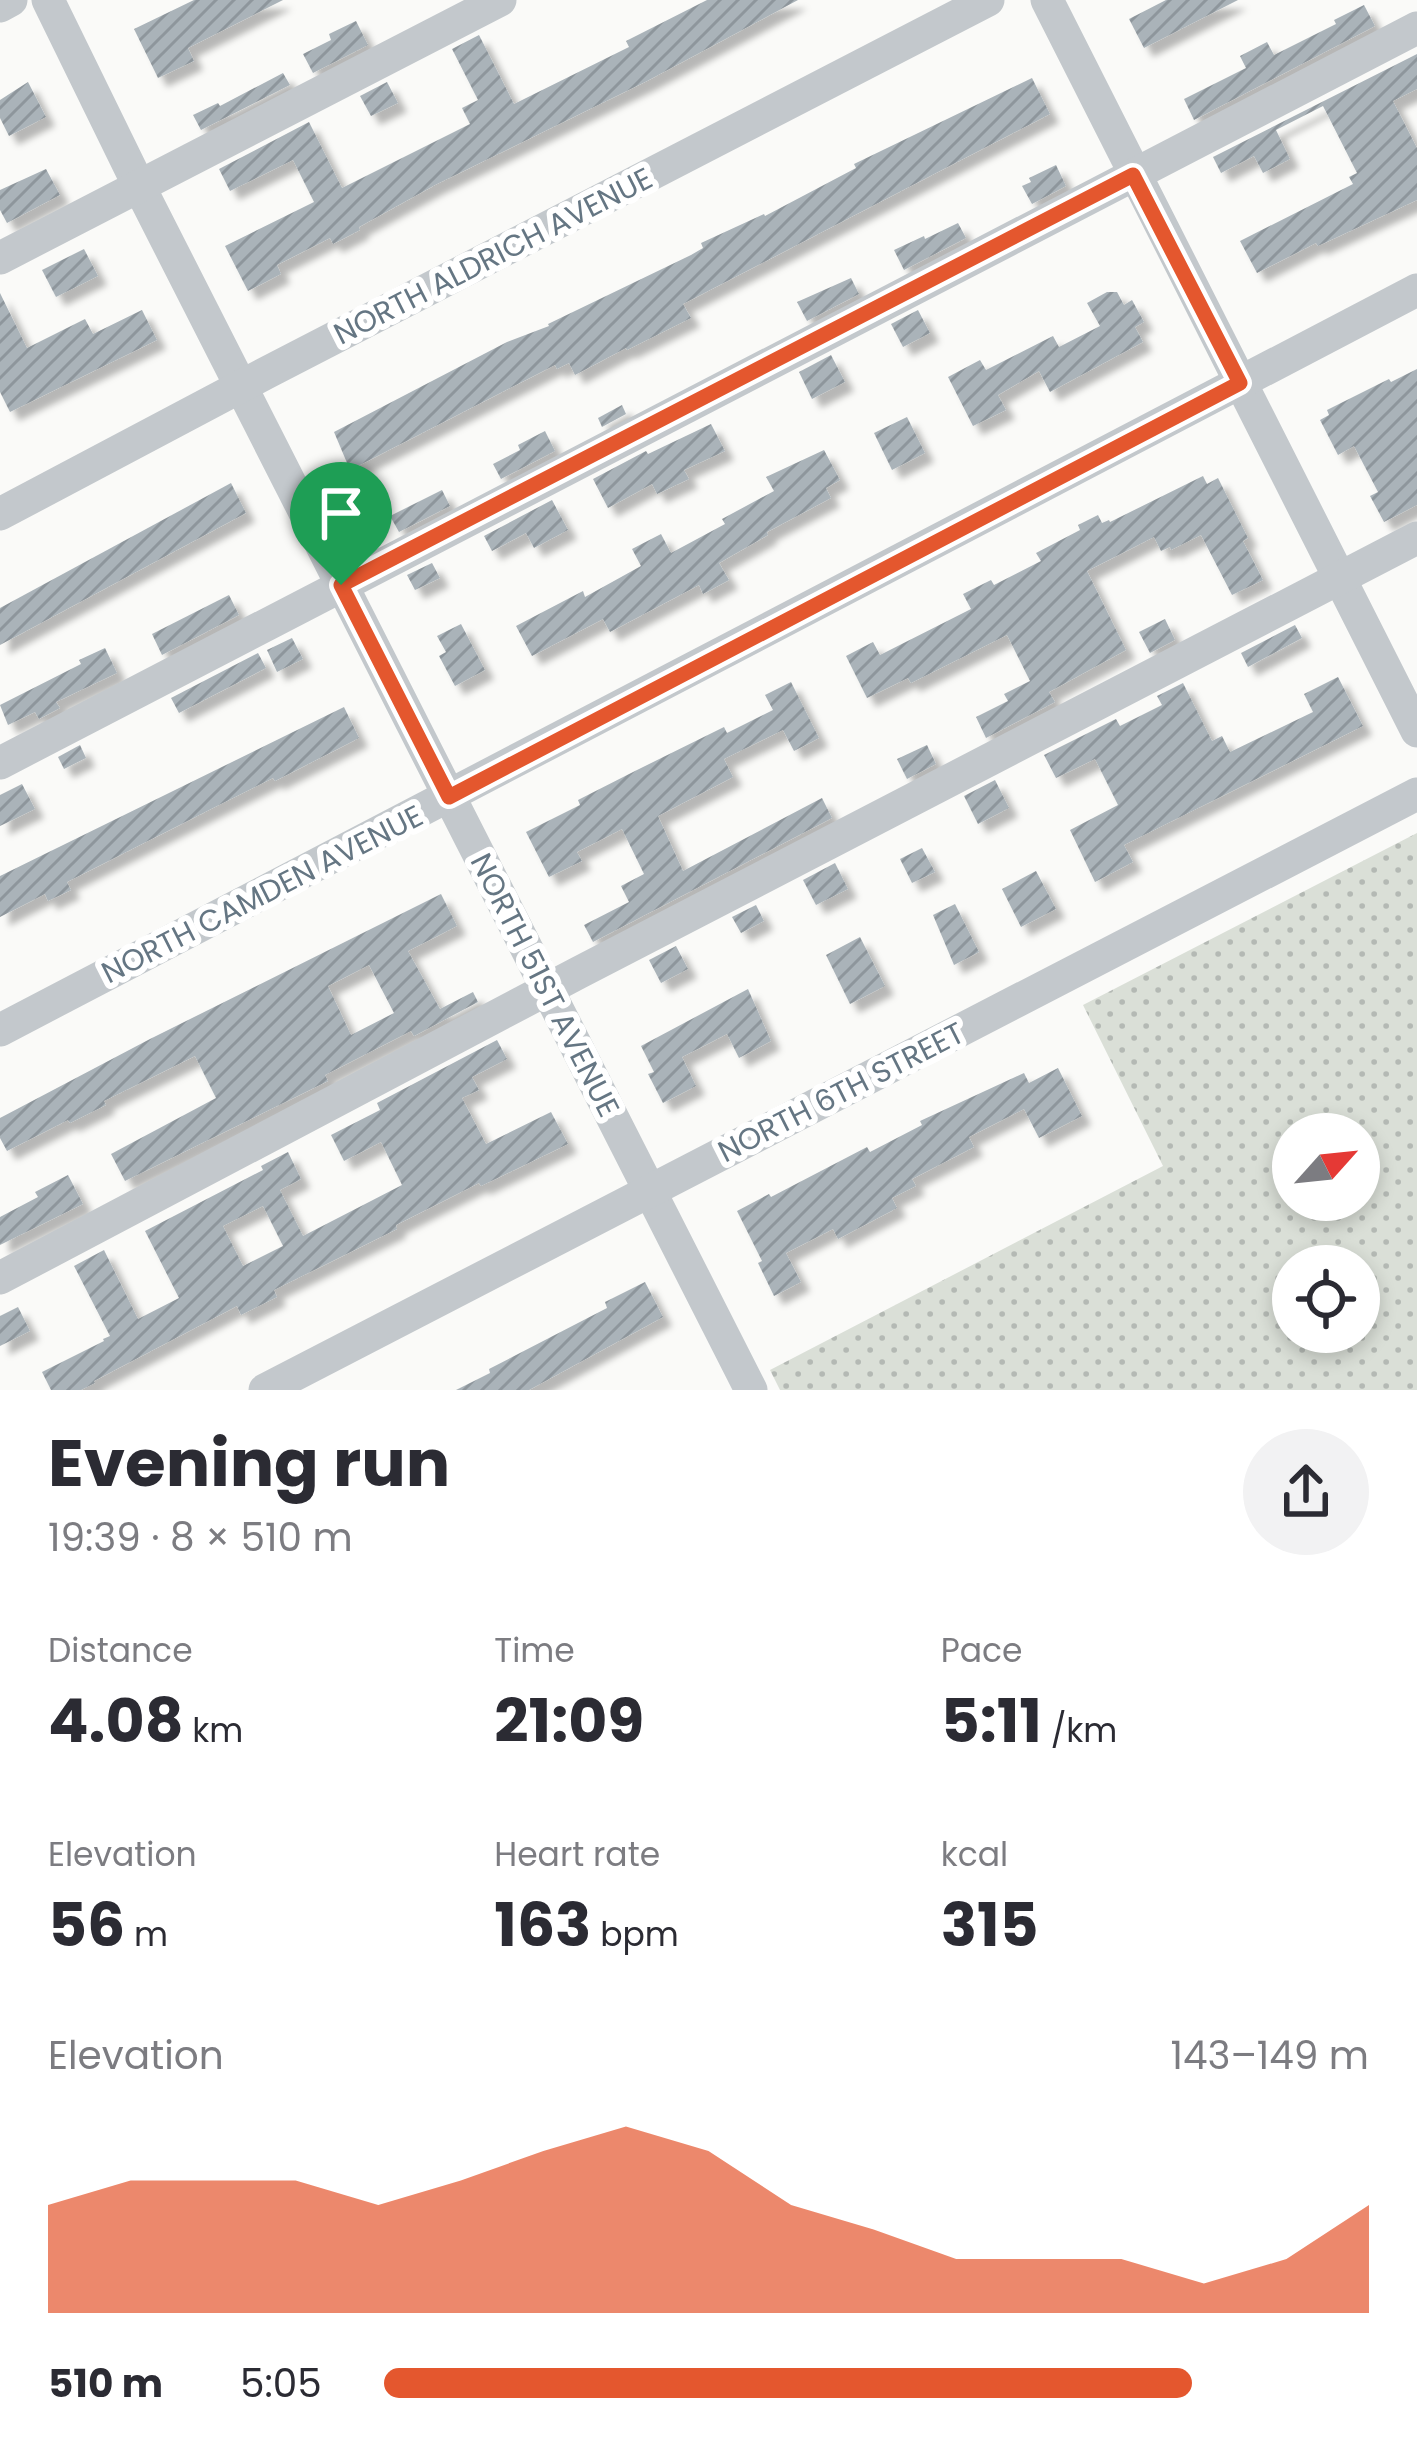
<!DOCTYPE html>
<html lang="en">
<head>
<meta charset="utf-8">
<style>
  :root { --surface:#fff; --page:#f2f2f3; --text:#2b2b33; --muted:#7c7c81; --accent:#e4572e }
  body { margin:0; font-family:Poppins,sans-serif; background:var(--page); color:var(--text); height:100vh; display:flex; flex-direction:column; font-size:45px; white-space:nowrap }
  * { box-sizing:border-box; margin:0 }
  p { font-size:39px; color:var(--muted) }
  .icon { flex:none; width:66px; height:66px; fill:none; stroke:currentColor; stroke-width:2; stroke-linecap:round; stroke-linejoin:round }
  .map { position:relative; height:1390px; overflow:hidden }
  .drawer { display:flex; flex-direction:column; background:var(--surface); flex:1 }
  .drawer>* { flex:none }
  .needle { width:78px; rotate:63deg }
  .tools { position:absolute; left:1272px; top:1113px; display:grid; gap:24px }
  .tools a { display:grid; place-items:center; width:108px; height:108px; border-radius:50%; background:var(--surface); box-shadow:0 6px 18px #0003; font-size:60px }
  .pin { position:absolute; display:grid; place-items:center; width:102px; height:102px; color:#fff; margin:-123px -51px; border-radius:50% 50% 50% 0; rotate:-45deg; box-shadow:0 0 12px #0007 }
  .pin .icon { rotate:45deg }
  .round { display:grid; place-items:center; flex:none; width:126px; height:126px; border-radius:63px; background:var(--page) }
  .headline { display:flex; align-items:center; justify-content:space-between; height:204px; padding:0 48px }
  h1 { font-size:66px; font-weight:700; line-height:90px }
  .stats { display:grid; grid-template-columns:repeat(3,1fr); gap:18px; height:204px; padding:12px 48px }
  .stats div { display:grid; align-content:center }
  .stats b { font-size:60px; font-weight:700 }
  .stats small { font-size:33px; font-weight:400 }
  .stats p { font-size:33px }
  .chart { height:336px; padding:24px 48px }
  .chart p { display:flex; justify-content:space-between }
  .chart svg { width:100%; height:216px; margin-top:12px; fill:var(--accent); opacity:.7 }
  ul { padding:0 48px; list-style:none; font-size:39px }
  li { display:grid; grid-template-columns:192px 144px 1fr; align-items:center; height:90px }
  li i { height:30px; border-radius:15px; background:var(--accent) }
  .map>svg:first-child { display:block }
  .park { fill:url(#park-dots); fill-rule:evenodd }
  .building { fill:url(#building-hatch); fill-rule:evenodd; filter:url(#shadow) }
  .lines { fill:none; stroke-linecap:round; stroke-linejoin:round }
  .minor { stroke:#c3c8cc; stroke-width:33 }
  .route-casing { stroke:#fff; stroke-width:24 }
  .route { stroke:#e4572e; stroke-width:15 }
  .labels { text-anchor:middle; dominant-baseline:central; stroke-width:12; stroke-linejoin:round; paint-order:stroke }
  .street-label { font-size:30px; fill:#657683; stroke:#fff }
</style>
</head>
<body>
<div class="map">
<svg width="1417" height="1390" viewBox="0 0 1417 1390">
  <defs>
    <pattern id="park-dots" width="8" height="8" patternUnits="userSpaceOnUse" patternTransform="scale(3)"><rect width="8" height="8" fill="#dadfd7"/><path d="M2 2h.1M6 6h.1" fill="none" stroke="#b4b9b4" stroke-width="1.8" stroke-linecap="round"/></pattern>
    <pattern id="building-hatch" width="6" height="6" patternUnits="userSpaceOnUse" patternTransform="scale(3)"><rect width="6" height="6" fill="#aab3b9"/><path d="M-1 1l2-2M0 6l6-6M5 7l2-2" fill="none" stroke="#8e969c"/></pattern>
    <filter id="shadow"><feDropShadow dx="9" dy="9" stdDeviation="3" flood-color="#0004"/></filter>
  </defs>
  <rect width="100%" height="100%" fill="#fafaf8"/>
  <path class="park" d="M1417,833V1390H780L770,1370L1163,1166L1083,1005ZM1293,1134H1359V1200H1293ZM1293,1266H1359V1332H1293Z"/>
  <g class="building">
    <polygon points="194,0 283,0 188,48 194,61 158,78 134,29"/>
    <polygon points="707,0 798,0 647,81 435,185 359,227 360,230 333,244 330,238 277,265 281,274 248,291 225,246 314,202 293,160 230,191 219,169 309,122 342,188 470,124 462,108 478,100 452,49 479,35 514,104 629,47 626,41"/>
    <polygon points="1166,0 1238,0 1144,48 1129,19"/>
    <polygon points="1364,5 1375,26 1194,120 1184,99 1246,68 1240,56 1267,42 1274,55 1336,24 1334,20"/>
    <polygon points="356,21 368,45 313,73 303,54 331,40 329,34"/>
    <polygon points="1417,54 1417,89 1393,101 1417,148 1417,200 1318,246 1316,243 1257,273 1240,241 1353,184 1349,177 1357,173 1323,106 1276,130 1290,159 1263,173 1254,156 1221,173 1213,157"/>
    <polygon points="283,73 290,85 201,130 193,115 218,103 220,106"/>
    <polygon points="1032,78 1050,114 683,304 691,318 627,350 626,348 575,375 569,363 557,369 555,365 350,470 334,432 507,342 549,326 548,324 691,255 703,248 701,243 764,214 765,216 856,168 854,164"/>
    <polygon points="28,82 46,117 9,136 0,118 0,100"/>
    <polygon points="387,82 398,103 371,116 360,96"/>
    <polygon points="1056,165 1066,186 1032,204 1022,186 1031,182 1029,178"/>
    <polygon points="46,169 60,195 7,223 0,210 0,190"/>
    <polygon points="958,223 966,238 904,270 894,250 924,236 925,239"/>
    <polygon points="84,249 98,276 56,297 42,270"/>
    <polygon points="851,278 859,294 807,321 797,302"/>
    <polygon points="1107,292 1117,292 1124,305 1132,300 1144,322 1135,327 1143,342 1050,392 1039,371 998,395 1006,410 973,426 948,377 980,360 986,370 1053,336 1059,347 1100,326 1087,303"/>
    <polygon points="0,293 27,348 85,319 93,334 142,310 157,340 10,412 0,392"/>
    <polygon points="918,310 930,333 903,347 891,324"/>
    <polygon points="831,355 845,382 812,399 799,372"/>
    <polygon points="1417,369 1417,505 1384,522 1370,496 1378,492 1354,446 1338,455 1320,420 1329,415 1327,410 1389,379 1391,382"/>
    <polygon points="622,405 626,414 602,427 598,418"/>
    <polygon points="907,417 925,453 892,470 874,433"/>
    <polygon points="711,424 725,451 684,470 689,479 657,494 652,484 608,508 593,479 646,451 648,454"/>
    <polygon points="545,431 555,451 501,479 493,464 520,450 518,445"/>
    <polygon points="824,450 840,480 826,488 831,498 767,532 768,535 719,563 729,580 703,594 699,585 610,632 603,619 532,656 516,626 583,591 585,597 641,566 632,549 661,534 671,553 725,524 722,519 774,491 766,477"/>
    <polygon points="1203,476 1207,484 1218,478 1248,538 1243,541 1263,580 1232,595 1201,535 1171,550 1170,547 1161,551 1154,537 1087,571 1126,650 1049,692 1055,702 986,738 976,717 1008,701 1004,694 1030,681 1007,635 911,683 908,678 867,698 846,656 873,642 880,655 971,609 963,594 991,580 994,585 1041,561 1036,553 1080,530 1078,525 1098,515 1102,523 1109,520 1110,522"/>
    <polygon points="231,483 246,513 0,645 0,608"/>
    <polygon points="442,490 450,506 399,532 390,516"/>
    <polygon points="552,500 568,530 534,548 526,533 492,551 484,536"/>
    <polygon points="432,563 440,578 415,590 407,575"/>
    <polygon points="229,595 239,615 162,655 152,634"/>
    <polygon points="1165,619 1175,640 1150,653 1139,632"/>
    <polygon points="461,624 485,670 455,686 439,656 446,652 437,636"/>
    <polygon points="1295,625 1302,638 1248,667 1241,653"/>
    <polygon points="292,638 303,659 277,672 267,650"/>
    <polygon points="105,648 117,673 56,702 60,708 39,719 35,712 8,725 0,705 81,664 79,660"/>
    <polygon points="258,653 266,668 179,713 171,698"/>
    <polygon points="1338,677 1363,726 1124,845 1133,862 1095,882 1070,830 1118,805 1095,759 1056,778 1044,755 1116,719 1120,726 1162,705 1157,696 1183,683 1212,741 1222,736 1230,752 1313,712 1304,694"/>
    <polygon points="791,682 819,738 794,751 783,730 724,759 733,777 658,816 683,871 822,798 832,818 593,942 584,925 629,902 621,886 644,874 622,829 577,852 582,861 549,877 526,832 580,805 578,800 635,771 724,727 727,733 773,710 765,695"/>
    <polygon points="344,707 359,738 275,781 273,778 213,808 67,882 71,890 48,901 45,894 0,917 0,876"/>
    <polygon points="80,745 86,758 64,769 58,757"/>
    <polygon points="927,745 936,764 907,779 897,759"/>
    <polygon points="995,780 1009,808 978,824 964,796"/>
    <polygon points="22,784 35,809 0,826 0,795"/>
    <polygon points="922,848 935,872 912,883 900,859"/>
    <polygon points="835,863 848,889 816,905 803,880"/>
    <polygon points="1036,871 1056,909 1021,927 1002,889"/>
    <path d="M441,894L457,926L408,951L440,1009L473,992L478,1002L414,1036L411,1031L325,1075L328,1081L125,1181L111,1154L216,1098L195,1056L104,1101L106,1105L70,1123L68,1120L7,1151L0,1138V1118L150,1039ZM369,965L394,1013L351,1035L328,986Z"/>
    <polygon points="955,904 979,952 954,965 933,915"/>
    <polygon points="756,905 764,921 741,933 732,917"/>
    <polygon points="860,937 885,986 850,1004 826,955"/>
    <polygon points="676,946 688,969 661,983 649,960"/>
    <polygon points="748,989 771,1041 739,1058 727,1034 682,1057 696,1086 663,1103 648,1074 654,1072 641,1046"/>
    <path d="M497,1040L507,1059L472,1077L479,1090L462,1098L486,1144L551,1112L568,1144L481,1186L479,1183L396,1225L397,1229L274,1290L277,1297L241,1315L237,1306L94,1381L95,1383L81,1390H51L42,1372L104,1341L103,1339L110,1336L74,1266L104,1250L138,1319L179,1298L145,1231L263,1170L261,1166L288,1152L301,1179L280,1190L303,1236L402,1185L381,1142L344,1161L331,1135L380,1110L377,1103ZM263,1206L283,1246L243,1266L223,1226Z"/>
    <polygon points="1058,1068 1082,1116 1039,1138 1024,1109 969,1137 974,1147 912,1179 916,1186 892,1198 897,1208 838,1239 833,1229 786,1253 801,1282 774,1296 758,1263 762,1261 737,1211 769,1194 771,1197 867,1147 870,1152 922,1125 920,1121 1024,1073 1029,1083"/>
    <polygon points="68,1175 83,1204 0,1245 0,1217 38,1197 35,1192"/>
    <polygon points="645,1282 663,1317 529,1390 456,1390 490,1373 489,1369 607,1308 605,1302"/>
    <polygon points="18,1307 30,1331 0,1346 0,1316"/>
  </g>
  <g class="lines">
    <g class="minor">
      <polyline points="48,0 139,186 751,1390"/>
      <polyline points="1047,0 1417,731"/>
      <polyline points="0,6 11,0"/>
      <polyline points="0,258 500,0"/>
      <polyline points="0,514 268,372 988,0"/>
      <polyline points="0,763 1417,28"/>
      <polyline points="0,1030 1417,290"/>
      <polyline points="0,1278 578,973 1417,538"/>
      <polyline points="265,1390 1417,794"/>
    </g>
  </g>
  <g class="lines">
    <defs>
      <polygon id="route" points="1133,175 1240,383 449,797 341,585"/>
    </defs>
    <use href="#route" class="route-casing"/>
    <use href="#route" class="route"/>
  </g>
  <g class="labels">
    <g class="street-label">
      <text transform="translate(493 256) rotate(-27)">NORTH ALDRICH AVENUE</text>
      <text transform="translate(262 894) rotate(-27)">NORTH CAMDEN AVENUE</text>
      <text transform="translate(545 985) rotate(63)">NORTH 51ST AVENUE</text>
      <text transform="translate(841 1092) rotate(-27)">NORTH 6TH STREET</text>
    </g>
  </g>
</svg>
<div class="tools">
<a><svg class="needle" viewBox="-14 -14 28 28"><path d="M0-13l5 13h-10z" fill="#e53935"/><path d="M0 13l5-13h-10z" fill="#7c7c81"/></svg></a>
<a><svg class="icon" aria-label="locate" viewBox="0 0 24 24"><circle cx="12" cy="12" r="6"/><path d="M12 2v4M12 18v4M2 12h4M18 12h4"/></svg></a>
</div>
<div class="pin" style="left:341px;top:585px;background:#1e9e55"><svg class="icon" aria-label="arrive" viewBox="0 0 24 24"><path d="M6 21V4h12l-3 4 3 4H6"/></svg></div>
</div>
<section class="drawer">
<div class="headline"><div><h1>Evening run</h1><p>19:39 · 8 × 510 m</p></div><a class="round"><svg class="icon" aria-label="share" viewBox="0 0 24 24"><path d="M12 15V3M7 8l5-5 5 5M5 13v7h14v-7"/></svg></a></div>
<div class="stats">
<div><p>Distance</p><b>4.08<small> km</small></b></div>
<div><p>Time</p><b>21:09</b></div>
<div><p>Pace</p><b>5:11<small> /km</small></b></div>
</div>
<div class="stats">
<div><p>Elevation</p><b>56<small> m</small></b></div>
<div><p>Heart rate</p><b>163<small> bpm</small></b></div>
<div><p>kcal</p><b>315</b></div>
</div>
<div class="chart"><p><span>Elevation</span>143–149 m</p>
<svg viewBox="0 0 160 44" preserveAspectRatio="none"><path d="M0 44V22L10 17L20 17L30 17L40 22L50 17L60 11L70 6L80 11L90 22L100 27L110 33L120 33L130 33L140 38L150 33L160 22V44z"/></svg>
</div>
<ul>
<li><b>510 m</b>5:05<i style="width:82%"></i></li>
</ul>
</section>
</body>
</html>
